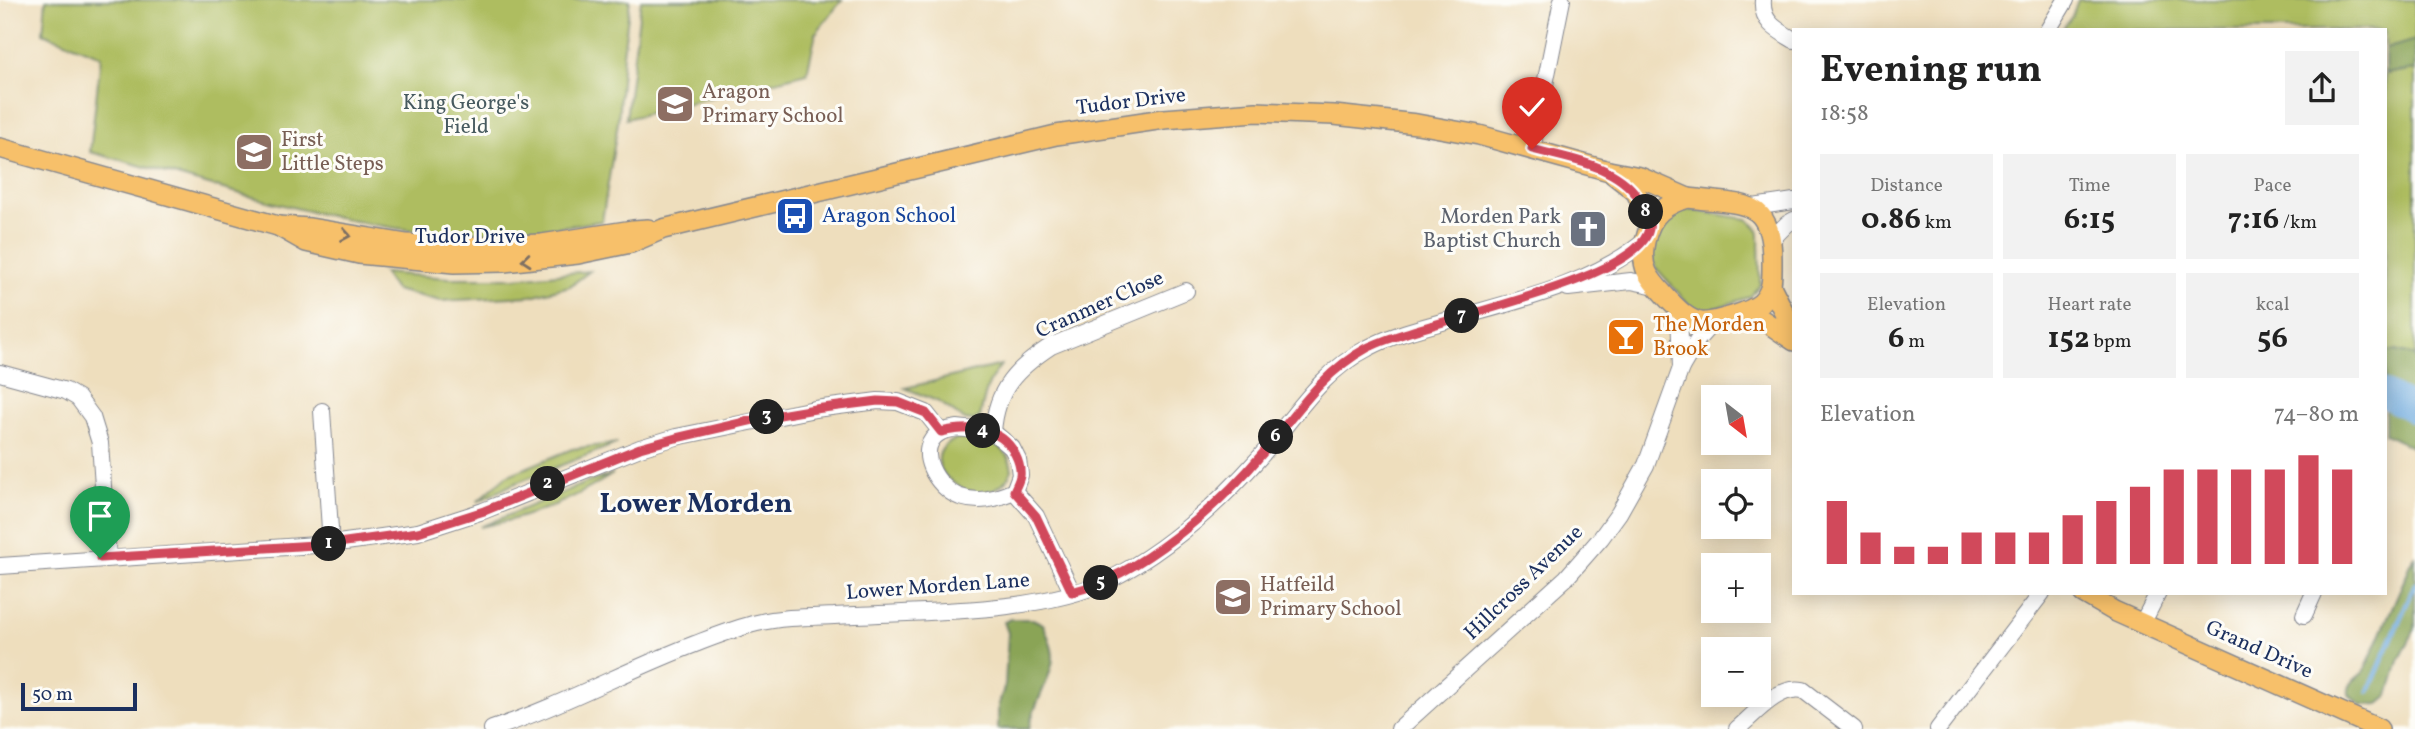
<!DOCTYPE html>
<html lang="en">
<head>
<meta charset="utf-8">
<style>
  :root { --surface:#fff; --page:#f2f2f2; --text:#222; --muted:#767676; --accent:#d1495b }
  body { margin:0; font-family:Vollkorn,serif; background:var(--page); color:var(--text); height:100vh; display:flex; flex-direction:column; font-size:26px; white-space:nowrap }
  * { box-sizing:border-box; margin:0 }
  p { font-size:23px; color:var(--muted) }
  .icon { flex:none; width:38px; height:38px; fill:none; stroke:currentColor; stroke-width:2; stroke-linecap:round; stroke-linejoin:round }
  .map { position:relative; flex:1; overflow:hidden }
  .drawer { position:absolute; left:1792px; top:28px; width:595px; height:567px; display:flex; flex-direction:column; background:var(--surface); border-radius:0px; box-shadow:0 4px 18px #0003 }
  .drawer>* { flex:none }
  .needle { width:46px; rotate:149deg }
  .buttons { position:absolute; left:1701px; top:385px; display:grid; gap:14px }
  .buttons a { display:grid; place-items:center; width:70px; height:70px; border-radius:0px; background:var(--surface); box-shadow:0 4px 18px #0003; font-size:35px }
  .scale { position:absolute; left:21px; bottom:18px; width:116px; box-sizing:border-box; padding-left:7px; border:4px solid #1b2f5e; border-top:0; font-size:19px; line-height:24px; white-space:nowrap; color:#1b2f5e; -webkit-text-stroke:5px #fdfcf7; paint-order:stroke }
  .pin { position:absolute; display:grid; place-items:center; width:60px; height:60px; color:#fff; margin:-72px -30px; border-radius:50% 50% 50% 0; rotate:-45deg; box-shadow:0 0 7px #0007 }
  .pin .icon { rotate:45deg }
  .km { position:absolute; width:35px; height:35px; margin:-18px; border-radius:50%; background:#222; color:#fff; font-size:19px; line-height:35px; text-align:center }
  .round { display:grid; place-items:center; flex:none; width:74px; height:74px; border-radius:0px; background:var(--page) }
  .summary { display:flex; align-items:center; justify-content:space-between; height:119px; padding:0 28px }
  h1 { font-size:38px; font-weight:700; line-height:52px }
  .stats { display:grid; grid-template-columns:repeat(3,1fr); gap:10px; height:119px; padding:7px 28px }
  .stats div { display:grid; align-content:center; border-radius:0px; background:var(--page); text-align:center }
  .stats b { font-size:30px; font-weight:700 }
  .stats small { font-size:19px; font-weight:400 }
  .stats p { font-size:19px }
  .chart { height:196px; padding:14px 28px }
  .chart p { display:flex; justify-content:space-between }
  .chart svg { width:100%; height:126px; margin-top:7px; stroke:var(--accent); stroke-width:6 }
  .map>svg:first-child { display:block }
  .green { fill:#aebd60; stroke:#64765f; stroke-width:2 }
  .forest { fill:#8aa456; stroke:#526a5a; stroke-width:2 }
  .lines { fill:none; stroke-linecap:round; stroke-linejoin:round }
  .stream { stroke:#6eaadf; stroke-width:4.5 }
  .river { stroke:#6eaadf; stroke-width:28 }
  .minor-casing { stroke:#84868e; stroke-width:18 }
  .major-casing { stroke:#84868e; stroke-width:22 }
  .minor { stroke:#fff; stroke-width:16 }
  .major { stroke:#f7c06b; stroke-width:19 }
  .oneway { stroke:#7e7064 }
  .route-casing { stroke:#fff; stroke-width:14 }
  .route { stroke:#d1495b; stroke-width:9 }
  .labels { text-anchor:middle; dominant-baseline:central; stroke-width:6; stroke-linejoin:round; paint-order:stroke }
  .education-label { font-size:21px; fill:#785e54; stroke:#fdfcf7; text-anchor:start }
  .street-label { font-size:21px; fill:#1b2f5e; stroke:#fdfcf7 }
  .park-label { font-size:21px; fill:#475a5f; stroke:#fdfcf7 }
  .transit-label { font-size:21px; fill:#164399; stroke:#fdfcf7; text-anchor:start }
  .worship-label { font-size:21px; fill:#5b616d; stroke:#fdfcf7; text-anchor:end }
  .food-label { font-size:21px; fill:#c56008; stroke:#fdfcf7; text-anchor:start }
  .district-label { font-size:28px; font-weight:bold; fill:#1b2f5e; stroke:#fdfcf7 }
</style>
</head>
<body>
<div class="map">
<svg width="2415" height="729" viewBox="0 0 2415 729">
  <rect width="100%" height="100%" fill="#fdfcf7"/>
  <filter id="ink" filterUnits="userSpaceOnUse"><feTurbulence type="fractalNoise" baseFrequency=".0143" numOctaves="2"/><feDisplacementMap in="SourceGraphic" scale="14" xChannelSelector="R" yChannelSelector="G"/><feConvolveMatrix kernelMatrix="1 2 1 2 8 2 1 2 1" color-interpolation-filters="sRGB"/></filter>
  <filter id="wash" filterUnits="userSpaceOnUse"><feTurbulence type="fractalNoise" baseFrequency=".00686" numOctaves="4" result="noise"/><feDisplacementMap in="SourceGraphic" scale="28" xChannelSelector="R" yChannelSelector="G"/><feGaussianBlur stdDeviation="1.57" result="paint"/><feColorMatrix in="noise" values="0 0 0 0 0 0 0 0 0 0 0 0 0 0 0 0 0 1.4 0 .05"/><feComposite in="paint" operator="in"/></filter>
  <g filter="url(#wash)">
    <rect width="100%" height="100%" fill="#eedebd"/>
    <g class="green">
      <path d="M46,0H630L623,54L618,122L602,221C534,232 464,238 395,228C292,213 191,178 90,152L101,56L43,33Z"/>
      <polygon points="641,0 842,0 816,33 807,73 626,119"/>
      <polygon points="2078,0 2415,0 2415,45 2385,53 2385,30 2062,30 2072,16"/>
      <polygon points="2415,69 2415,356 2396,351 2385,352 2385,74"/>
      <path d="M1684,209L1747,219L1757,227L1759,234L1760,284L1750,297L1702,312L1691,307L1656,268C1643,249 1663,213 1684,209Z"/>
      <polygon points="590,271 570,286 531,296 441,301 395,290 383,273 449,278 514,278"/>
      <path d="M1001,365C986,384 985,394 980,417L972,421L965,420L939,402L905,388Z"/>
      <path d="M959,438C983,440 1008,441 1012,470C986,527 900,459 959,438Z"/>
      <polygon points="618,443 511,485 477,502 506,476 572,449"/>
      <path d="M613,474C570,502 531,517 480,527L583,484Z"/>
    </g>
    <g class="forest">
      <polygon points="2415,40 2415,69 2385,74 2385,49"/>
      <polygon points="2396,351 2415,356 2415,449 2385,434 2385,352"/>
      <path d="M2415,555V629L2399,661L2389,696L2379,704L2362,705L2349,695C2347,684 2356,678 2364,672Z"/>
      <path d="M1011,619H1033L1043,624C1047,633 1052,645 1053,655C1054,675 1032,706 1029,729H998V706L1005,685L1008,633L1004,622Z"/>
    </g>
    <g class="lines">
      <polyline class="stream" points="2369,691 2415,584"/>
      <polyline class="river" points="2385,394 2415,410"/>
    </g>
  </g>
  <g filter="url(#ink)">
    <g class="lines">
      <defs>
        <g id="minor">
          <path d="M1763,0C1761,22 1777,30 1794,40"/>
          <polyline points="2048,30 2066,0"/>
          <polyline points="1532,149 1562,0"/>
          <polyline points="1753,207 1794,201"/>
          <polyline points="1772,239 1787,224 1794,220"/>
          <polyline points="1568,288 1631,281 1656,286"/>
          <polyline points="1679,311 1681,368"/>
          <polyline points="0,373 66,391 78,398 92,417 100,443 108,558"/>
          <polyline points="322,411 331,544"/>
          <path d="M957,428L993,432L1012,448L1018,460L1020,475L1014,491C996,499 979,503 960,497C937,489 912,448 941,432C945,430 952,429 957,428Z"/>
          <path d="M993,432C996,389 1016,369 1051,346L1186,291"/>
          <polyline points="1014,491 1036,516 1072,592"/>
          <polyline points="0,566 331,544 418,532 483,511 640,448 676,437 815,409 878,401 898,402 926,413 941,432"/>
          <polyline points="2304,615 2314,593"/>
          <polyline points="2142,624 2158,593"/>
          <path d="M492,729C561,706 627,670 695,644C716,636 736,628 757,623C782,617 808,617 834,616C914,611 1039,615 1109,580C1166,551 1218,504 1260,457C1294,418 1320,372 1368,348C1392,335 1417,329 1442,322C1511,302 1588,287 1645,241"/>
          <polyline points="1399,729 1566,578 1601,538 1619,513 1646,465 1681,368 1698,339 1714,321"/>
          <path d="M1737,729C1755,714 1778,685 1803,690L1854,729"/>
          <polyline points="1938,729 2042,593"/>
        </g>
        <g id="major">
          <polyline points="0,148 278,226 310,228 407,244 456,247 542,244 633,230 648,229"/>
          <polyline points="1613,174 1636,192 1650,225"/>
          <path d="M1688,198C1743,205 1773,196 1772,264C1772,279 1773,291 1761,303C1753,310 1742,313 1732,316C1722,319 1711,323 1701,322C1688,320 1678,309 1670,301C1662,292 1652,283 1647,272C1639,255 1646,225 1660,212C1668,204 1677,201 1688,198Z"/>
          <polyline points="278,226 306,242 359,254 454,263 504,262 578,254 631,243 663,229 1056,135 1164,119 1256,112 1334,115 1417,124 1479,135 1609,171 1640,177 1688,198"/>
          <polyline points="1772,288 1794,332"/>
          <polyline points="1742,314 1757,316 1794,341"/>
          <polyline points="2083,593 2114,611 2379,729"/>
        </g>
      </defs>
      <use href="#minor" class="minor-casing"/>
      <use href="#major" class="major-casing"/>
      <use href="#minor" class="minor"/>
      <use href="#major" class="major"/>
    </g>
    <defs><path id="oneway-chevron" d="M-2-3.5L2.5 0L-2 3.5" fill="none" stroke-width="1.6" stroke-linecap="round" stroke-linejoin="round" transform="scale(1.75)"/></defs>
    <g class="oneway">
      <use href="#oneway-chevron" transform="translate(346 235) rotate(10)"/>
      <use href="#oneway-chevron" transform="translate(526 260) rotate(175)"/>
    </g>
  </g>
  <g class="lines" filter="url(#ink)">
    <defs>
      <path id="route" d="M100,558L331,544L418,532L484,511L640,448L676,438L762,418L815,409L878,401L898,402L926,413L941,432C968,426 1001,426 1015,454C1018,460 1021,469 1020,476C1019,481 1016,487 1014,491L1036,516L1072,592C1139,576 1219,506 1263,453C1295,415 1321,373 1367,348C1418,321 1638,283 1649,229C1651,221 1646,211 1642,204C1622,165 1571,160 1532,149"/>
    </defs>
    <use href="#route" class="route-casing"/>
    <use href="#route" class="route"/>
  </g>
  <defs>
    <symbol id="school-square" viewBox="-11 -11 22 22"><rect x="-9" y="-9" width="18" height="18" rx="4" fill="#8d6e63" stroke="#fdfcf7"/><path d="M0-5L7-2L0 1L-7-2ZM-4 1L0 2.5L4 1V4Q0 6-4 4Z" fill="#fff"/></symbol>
    <symbol id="bus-square" viewBox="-11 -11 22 22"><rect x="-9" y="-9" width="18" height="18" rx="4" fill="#1a4fb4" stroke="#fdfcf7"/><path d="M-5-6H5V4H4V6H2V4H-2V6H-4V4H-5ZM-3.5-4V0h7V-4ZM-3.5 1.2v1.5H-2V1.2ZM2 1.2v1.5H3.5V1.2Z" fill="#fff"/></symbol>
    <symbol id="church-square" viewBox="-11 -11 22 22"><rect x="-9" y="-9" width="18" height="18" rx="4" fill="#6b7280" stroke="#fdfcf7"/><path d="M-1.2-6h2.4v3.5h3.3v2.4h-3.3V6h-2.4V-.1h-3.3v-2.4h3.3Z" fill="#fff"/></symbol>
    <symbol id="bar-square" viewBox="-11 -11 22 22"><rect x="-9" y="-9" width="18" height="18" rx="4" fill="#e8710a" stroke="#fdfcf7"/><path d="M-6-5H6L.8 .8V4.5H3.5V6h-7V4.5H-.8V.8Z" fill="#fff"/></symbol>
  </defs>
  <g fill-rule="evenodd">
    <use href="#school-square" x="653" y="82" width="44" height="44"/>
    <use href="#school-square" x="232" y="130" width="44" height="44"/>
    <use href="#bus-square" x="773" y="194" width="44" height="44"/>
    <use href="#church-square" x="1566" y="207" width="44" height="44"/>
    <use href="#bar-square" x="1604" y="315" width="44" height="44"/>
    <use href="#school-square" x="1211" y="575" width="44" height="44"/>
  </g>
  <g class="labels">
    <g class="education-label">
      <text x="702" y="92">Aragon<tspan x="702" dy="24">Primary School</tspan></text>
      <text x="281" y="140">First<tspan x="281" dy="24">Little Steps</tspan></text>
      <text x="1260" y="585">Hatfeild<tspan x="1260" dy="24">Primary School</tspan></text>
    </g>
    <g class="street-label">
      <text transform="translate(1131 102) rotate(-7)">Tudor Drive</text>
      <text x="470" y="237">Tudor Drive</text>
      <text transform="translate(1100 305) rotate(-24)">Cranmer Close</text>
      <text transform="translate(1524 583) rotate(-44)">Hillcross Avenue</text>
      <text transform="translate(938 587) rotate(-4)">Lower Morden Lane</text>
      <text transform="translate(2259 650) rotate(24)">Grand Drive</text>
    </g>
    <g class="park-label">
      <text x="466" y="103">King George's<tspan x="466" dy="24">Field</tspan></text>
    </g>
    <g class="transit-label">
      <text x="822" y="216">Aragon School</text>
    </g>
    <g class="worship-label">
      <text x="1561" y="217">Morden Park<tspan x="1561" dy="24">Baptist Church</tspan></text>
    </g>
    <g class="food-label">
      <text x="1653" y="325">The Morden<tspan x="1653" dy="24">Brook</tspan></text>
    </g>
    <g class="district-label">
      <text x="696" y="504">Lower Morden</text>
    </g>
  </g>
</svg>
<div class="buttons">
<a><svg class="needle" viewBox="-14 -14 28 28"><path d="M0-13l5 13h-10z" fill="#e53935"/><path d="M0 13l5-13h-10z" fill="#767676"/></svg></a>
<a><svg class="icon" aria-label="locate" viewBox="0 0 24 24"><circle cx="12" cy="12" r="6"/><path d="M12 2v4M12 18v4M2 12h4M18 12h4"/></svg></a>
<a>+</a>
<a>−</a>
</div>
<div class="scale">50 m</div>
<div class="pin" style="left:100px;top:558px;background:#1e9e55"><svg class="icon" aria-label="arrive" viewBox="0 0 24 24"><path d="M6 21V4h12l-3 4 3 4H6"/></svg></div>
<div class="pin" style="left:1532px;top:149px;background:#d93025"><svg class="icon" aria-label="check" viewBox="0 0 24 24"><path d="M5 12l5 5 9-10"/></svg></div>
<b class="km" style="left:329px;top:544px">1</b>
<b class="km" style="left:548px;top:484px">2</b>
<b class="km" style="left:767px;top:417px">3</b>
<b class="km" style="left:983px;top:431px">4</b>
<b class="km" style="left:1101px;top:583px">5</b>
<b class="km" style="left:1276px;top:437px">6</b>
<b class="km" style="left:1462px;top:316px">7</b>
<b class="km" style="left:1646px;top:212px">8</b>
<section class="drawer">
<div class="summary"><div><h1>Evening run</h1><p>18:58</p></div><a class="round"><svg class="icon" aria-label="share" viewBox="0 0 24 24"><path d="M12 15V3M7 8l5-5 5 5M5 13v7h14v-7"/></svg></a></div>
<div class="stats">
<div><p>Distance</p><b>0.86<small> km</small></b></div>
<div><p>Time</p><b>6:15</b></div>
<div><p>Pace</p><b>7:16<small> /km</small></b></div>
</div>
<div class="stats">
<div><p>Elevation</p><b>6<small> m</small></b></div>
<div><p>Heart rate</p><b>152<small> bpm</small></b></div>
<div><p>kcal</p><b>56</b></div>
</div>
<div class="chart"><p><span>Elevation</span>74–80 m</p>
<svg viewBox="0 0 160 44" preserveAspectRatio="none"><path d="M5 44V22M15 44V33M25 44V38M35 44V38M45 44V33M55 44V33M65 44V33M75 44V27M85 44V22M95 44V17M105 44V11M115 44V11M125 44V11M135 44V11M145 44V6M155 44V11"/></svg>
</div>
</section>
</div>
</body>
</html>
